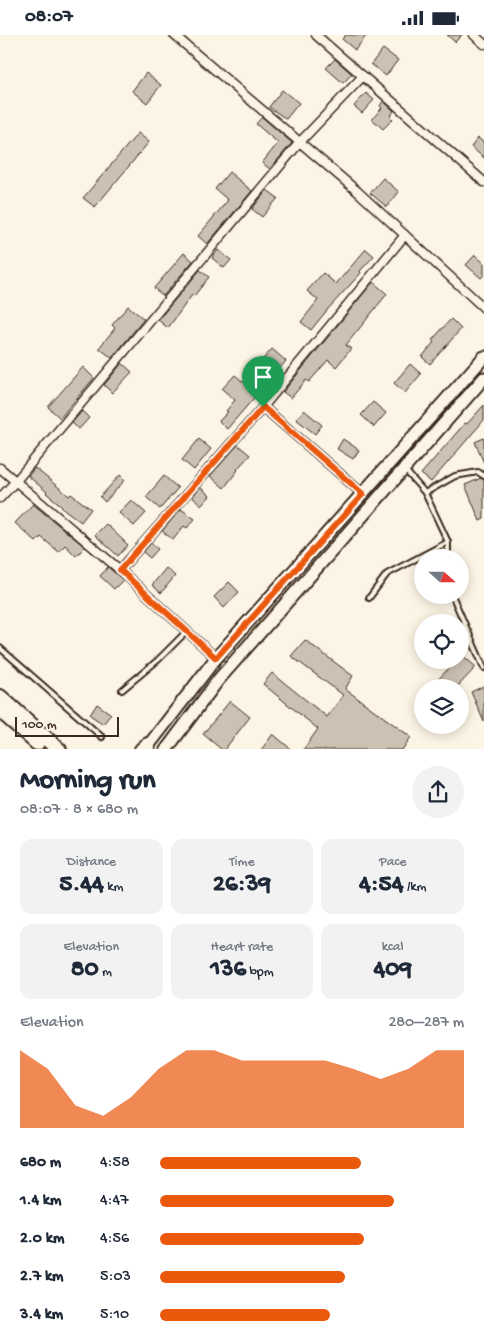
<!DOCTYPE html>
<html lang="en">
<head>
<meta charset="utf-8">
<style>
  :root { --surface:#fff; --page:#f2f2f3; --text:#1f2937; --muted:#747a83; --accent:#ea580c }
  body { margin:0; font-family:"Gochi Hand",sans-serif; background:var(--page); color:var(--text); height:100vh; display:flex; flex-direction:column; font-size:19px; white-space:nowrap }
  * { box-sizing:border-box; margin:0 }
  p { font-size:16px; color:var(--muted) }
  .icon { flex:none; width:28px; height:28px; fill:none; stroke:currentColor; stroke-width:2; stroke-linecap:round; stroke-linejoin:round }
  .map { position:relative; height:714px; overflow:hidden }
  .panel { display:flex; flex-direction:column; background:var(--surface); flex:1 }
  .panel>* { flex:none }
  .needle { width:32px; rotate:111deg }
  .buttons { position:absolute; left:414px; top:514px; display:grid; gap:10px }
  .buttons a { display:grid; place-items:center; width:55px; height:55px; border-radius:50%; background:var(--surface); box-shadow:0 2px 12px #0003; font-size:25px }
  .scale { position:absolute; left:15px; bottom:12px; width:104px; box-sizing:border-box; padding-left:5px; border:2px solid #3b2a1e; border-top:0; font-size:14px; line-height:18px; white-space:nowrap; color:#3b2a1e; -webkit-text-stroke:4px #fcf5e5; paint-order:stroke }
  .pin { position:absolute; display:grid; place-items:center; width:42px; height:42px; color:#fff; margin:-51px -21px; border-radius:50% 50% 50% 0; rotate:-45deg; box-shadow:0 0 5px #0007 }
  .pin .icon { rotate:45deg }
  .round { display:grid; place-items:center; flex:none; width:52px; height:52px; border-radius:26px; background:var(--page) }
  .headline { display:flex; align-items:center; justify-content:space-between; height:85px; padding:0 20px }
  h1 { font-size:28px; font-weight:700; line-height:38px }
  .metrics { display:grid; grid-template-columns:repeat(3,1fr); gap:8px; height:85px; padding:5px 20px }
  .metrics div { display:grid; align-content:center; border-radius:12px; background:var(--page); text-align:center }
  .metrics b { font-size:25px; font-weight:700 }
  .metrics small { font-size:14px; font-weight:400 }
  .metrics p { font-size:14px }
  .chart { height:140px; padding:10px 20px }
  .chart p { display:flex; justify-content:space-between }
  .chart svg { width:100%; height:90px; margin-top:5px; fill:var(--accent); opacity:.7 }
  ul { padding:0 20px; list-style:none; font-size:16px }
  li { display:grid; grid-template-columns:80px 60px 1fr; align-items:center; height:38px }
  li i { height:12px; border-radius:6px; background:var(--accent) }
  .status { display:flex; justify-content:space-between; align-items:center; height:35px; padding:0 25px; background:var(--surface); direction:ltr }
  .status svg { height:14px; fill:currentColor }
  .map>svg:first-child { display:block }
  .building { fill:#ccc2b3; stroke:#3b2a1e }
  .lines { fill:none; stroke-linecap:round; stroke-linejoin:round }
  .lane-casing { stroke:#3b2a1e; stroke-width:8 }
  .street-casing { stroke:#3b2a1e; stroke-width:11 }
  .primary-casing { stroke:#3b2a1e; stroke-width:15 }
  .highway-casing { stroke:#3b2a1e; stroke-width:18 }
  .lane { stroke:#fcf5e5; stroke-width:4 }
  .street { stroke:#fcf5e5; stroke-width:8 }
  .primary { stroke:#fcf5e5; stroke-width:11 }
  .highway { stroke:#fcf5e5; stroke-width:14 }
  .route-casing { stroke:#fff; stroke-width:10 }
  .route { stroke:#ea580c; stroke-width:6 }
</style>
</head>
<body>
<div class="status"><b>08:07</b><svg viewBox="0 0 49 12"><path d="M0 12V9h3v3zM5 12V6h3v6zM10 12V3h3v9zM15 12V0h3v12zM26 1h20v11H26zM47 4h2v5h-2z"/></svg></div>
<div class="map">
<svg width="484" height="715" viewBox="0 0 484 715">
  <rect width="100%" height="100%" fill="#fcf5e5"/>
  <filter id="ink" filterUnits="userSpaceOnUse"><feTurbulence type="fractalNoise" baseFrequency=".02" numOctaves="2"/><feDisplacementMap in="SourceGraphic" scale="10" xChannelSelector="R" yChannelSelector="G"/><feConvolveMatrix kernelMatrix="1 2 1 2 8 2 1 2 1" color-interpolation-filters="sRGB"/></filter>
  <g filter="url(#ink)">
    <g class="building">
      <polygon points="346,0 367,0 355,15 342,4"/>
      <polygon points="447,0 462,0 455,7"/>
      <polygon points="383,14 398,25 386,41 371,29"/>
      <polygon points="335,24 352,39 343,48 326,33"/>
      <polygon points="146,38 161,50 147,68 132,56"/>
      <polygon points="282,55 299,68 286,84 269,72"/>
      <polygon points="366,58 374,65 362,78 354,71"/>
      <polygon points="383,66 394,76 390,81 393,84 383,94 372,84 382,73 380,71"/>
      <polygon points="262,82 292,108 270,134 262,128 278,108 256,89"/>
      <polygon points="138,98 149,107 95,172 83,163"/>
      <polygon points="478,103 484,108 484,123 471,112"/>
      <polygon points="229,137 252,156 207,209 198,201 228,165 215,154"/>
      <polygon points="383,143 399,157 387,172 370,158"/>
      <polygon points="267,155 278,163 262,182 252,174"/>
      <polygon points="366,214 374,221 360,236 361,238 328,274 311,295 301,287 318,265 307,256 323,238 336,249"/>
      <polygon points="218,215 231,225 224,233 212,223"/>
      <polygon points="184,218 193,226 163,261 154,253"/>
      <polygon points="475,220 484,228 484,240 481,243 466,230"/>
      <polygon points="200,235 209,242 194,261 192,260 168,293 158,285"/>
      <polygon points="373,247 387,259 346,310 351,314 336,332 328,325 309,347 306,345 291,363 283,357"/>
      <polygon points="128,271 144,284 112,323 99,313 115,293 112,290"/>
      <polygon points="451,284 461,294 430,329 422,322 434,307 432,305"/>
      <polygon points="272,314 286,326 227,394 219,386 228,377 226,376 235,365 222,354 235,340 249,352 269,329 263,324"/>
      <polygon points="122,328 132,337 112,358 104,350"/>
      <polygon points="410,329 421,339 405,358 394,348"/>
      <polygon points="83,332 94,343 60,383 48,372"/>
      <polygon points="373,367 386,378 374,392 361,380"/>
      <polygon points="484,370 484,385 431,447 421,439 465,388 467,389"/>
      <polygon points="304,375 322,390 315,399 296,384"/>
      <polygon points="82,376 89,383 79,394 72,388"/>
      <polygon points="484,403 484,428 475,407"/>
      <polygon points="199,404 211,414 194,435 182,425"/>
      <polygon points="343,404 359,415 353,424 337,414"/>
      <polygon points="238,410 250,420 237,434 238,435 224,453 210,441"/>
      <polygon points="35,433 69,461 71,459 91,474 81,487 61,472 62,471 46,458 47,457 28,441"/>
      <polygon points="120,440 125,445 105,467 100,462"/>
      <polygon points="164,441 178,453 160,474 146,462"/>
      <polygon points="481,443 484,445 484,484 480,486 465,450"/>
      <polygon points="200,452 210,461 202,470 192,462"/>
      <polygon points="131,465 146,478 134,491 119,478"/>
      <polygon points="33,469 85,512 76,521 65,510 59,517 41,502 36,507 15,488"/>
      <polygon points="181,474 195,484 187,493 184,491 173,505 162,496"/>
      <polygon points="106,489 128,510 118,521 95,500"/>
      <polygon points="151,508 158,514 150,523 143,517"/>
      <polygon points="108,532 123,545 114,554 100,541"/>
      <polygon points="166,533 175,541 161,558 152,550"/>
      <polygon points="229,547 239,557 224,573 214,562"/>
      <polygon points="305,605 353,641 345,654 411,702 402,715 303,715 318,694 263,649 272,638 327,682 343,660 291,621"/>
      <polygon points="460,618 476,632 457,652 431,652 450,632 446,629 449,625 460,625"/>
      <polygon points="484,651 484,687 471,657"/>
      <polygon points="230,666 250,682 224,715 222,715 203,699"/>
      <polygon points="97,669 111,679 103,689 90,680"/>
      <polygon points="273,699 292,715 261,715"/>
    </g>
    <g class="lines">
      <defs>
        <g id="lane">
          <polyline points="405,435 425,458 448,507 448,518 447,522"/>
          <polyline points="425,458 455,441 478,437 484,441"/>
          <polyline points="452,560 484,633"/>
          <polyline points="369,563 387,539 448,507"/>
          <polyline points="0,613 102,702"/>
          <polyline points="122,655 158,625 187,596"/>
        </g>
        <g id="street">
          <polyline points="174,0 357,156 484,273"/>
          <polyline points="316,0 484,147"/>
          <polyline points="474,0 484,9"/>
          <polyline points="263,372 363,459"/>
          <polyline points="0,433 120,535 216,623"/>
          <polyline points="0,463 16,446 300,107 363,41"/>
          <polyline points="120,535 263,372 405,200"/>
        </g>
        <g id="primary">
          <polyline points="145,715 216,623 484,322"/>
          <polyline points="166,715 219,644 484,343"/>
        </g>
        <g id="highway">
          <polyline points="0,662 59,715"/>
          <polyline points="0,675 37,708"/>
          <polyline points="142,715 148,710"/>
        </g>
      </defs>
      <use href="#lane" class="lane-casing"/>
      <use href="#street" class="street-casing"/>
      <use href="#primary" class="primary-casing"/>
      <use href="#highway" class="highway-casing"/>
      <use href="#lane" class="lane"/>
      <use href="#street" class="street"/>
      <use href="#primary" class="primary"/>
      <use href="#highway" class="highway"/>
    </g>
  </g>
  <g class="lines" filter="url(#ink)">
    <defs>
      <polygon id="route" points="263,372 363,459 216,623 120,535"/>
    </defs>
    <use href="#route" class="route-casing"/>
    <use href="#route" class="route"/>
  </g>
</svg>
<div class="buttons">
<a><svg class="needle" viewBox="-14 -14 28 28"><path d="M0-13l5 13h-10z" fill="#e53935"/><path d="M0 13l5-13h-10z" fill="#747a83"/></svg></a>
<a><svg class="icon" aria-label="locate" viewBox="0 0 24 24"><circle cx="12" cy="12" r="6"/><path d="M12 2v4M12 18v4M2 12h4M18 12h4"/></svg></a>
<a><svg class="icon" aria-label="layers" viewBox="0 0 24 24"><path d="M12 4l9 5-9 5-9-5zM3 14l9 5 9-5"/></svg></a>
</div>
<div class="scale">100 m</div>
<div class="pin" style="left:263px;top:372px;background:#1e9e55"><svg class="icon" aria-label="arrive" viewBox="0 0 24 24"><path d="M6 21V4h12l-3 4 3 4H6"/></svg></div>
</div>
<section class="panel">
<div class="headline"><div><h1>Morning run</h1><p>08:07 · 8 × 680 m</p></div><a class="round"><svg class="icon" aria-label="share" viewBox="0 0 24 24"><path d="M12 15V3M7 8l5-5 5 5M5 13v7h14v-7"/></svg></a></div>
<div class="metrics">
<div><p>Distance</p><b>5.44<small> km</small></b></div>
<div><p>Time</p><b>26:39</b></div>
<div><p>Pace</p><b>4:54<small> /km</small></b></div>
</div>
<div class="metrics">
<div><p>Elevation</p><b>80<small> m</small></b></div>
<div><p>Heart rate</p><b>136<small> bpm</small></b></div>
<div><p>kcal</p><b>409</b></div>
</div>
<div class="chart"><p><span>Elevation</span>280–287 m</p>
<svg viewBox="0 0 160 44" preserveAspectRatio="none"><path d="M0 44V6L10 15L20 33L30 38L40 29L50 15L60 6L70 6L80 11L90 11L100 11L110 11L120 15L130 20L140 15L150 6L160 6V44z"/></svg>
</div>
<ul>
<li><b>680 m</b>4:58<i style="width:66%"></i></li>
<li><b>1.4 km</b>4:47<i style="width:77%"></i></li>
<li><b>2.0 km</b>4:56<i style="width:67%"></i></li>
<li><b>2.7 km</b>5:03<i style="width:61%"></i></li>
<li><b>3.4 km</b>5:10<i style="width:56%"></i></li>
</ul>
</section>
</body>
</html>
